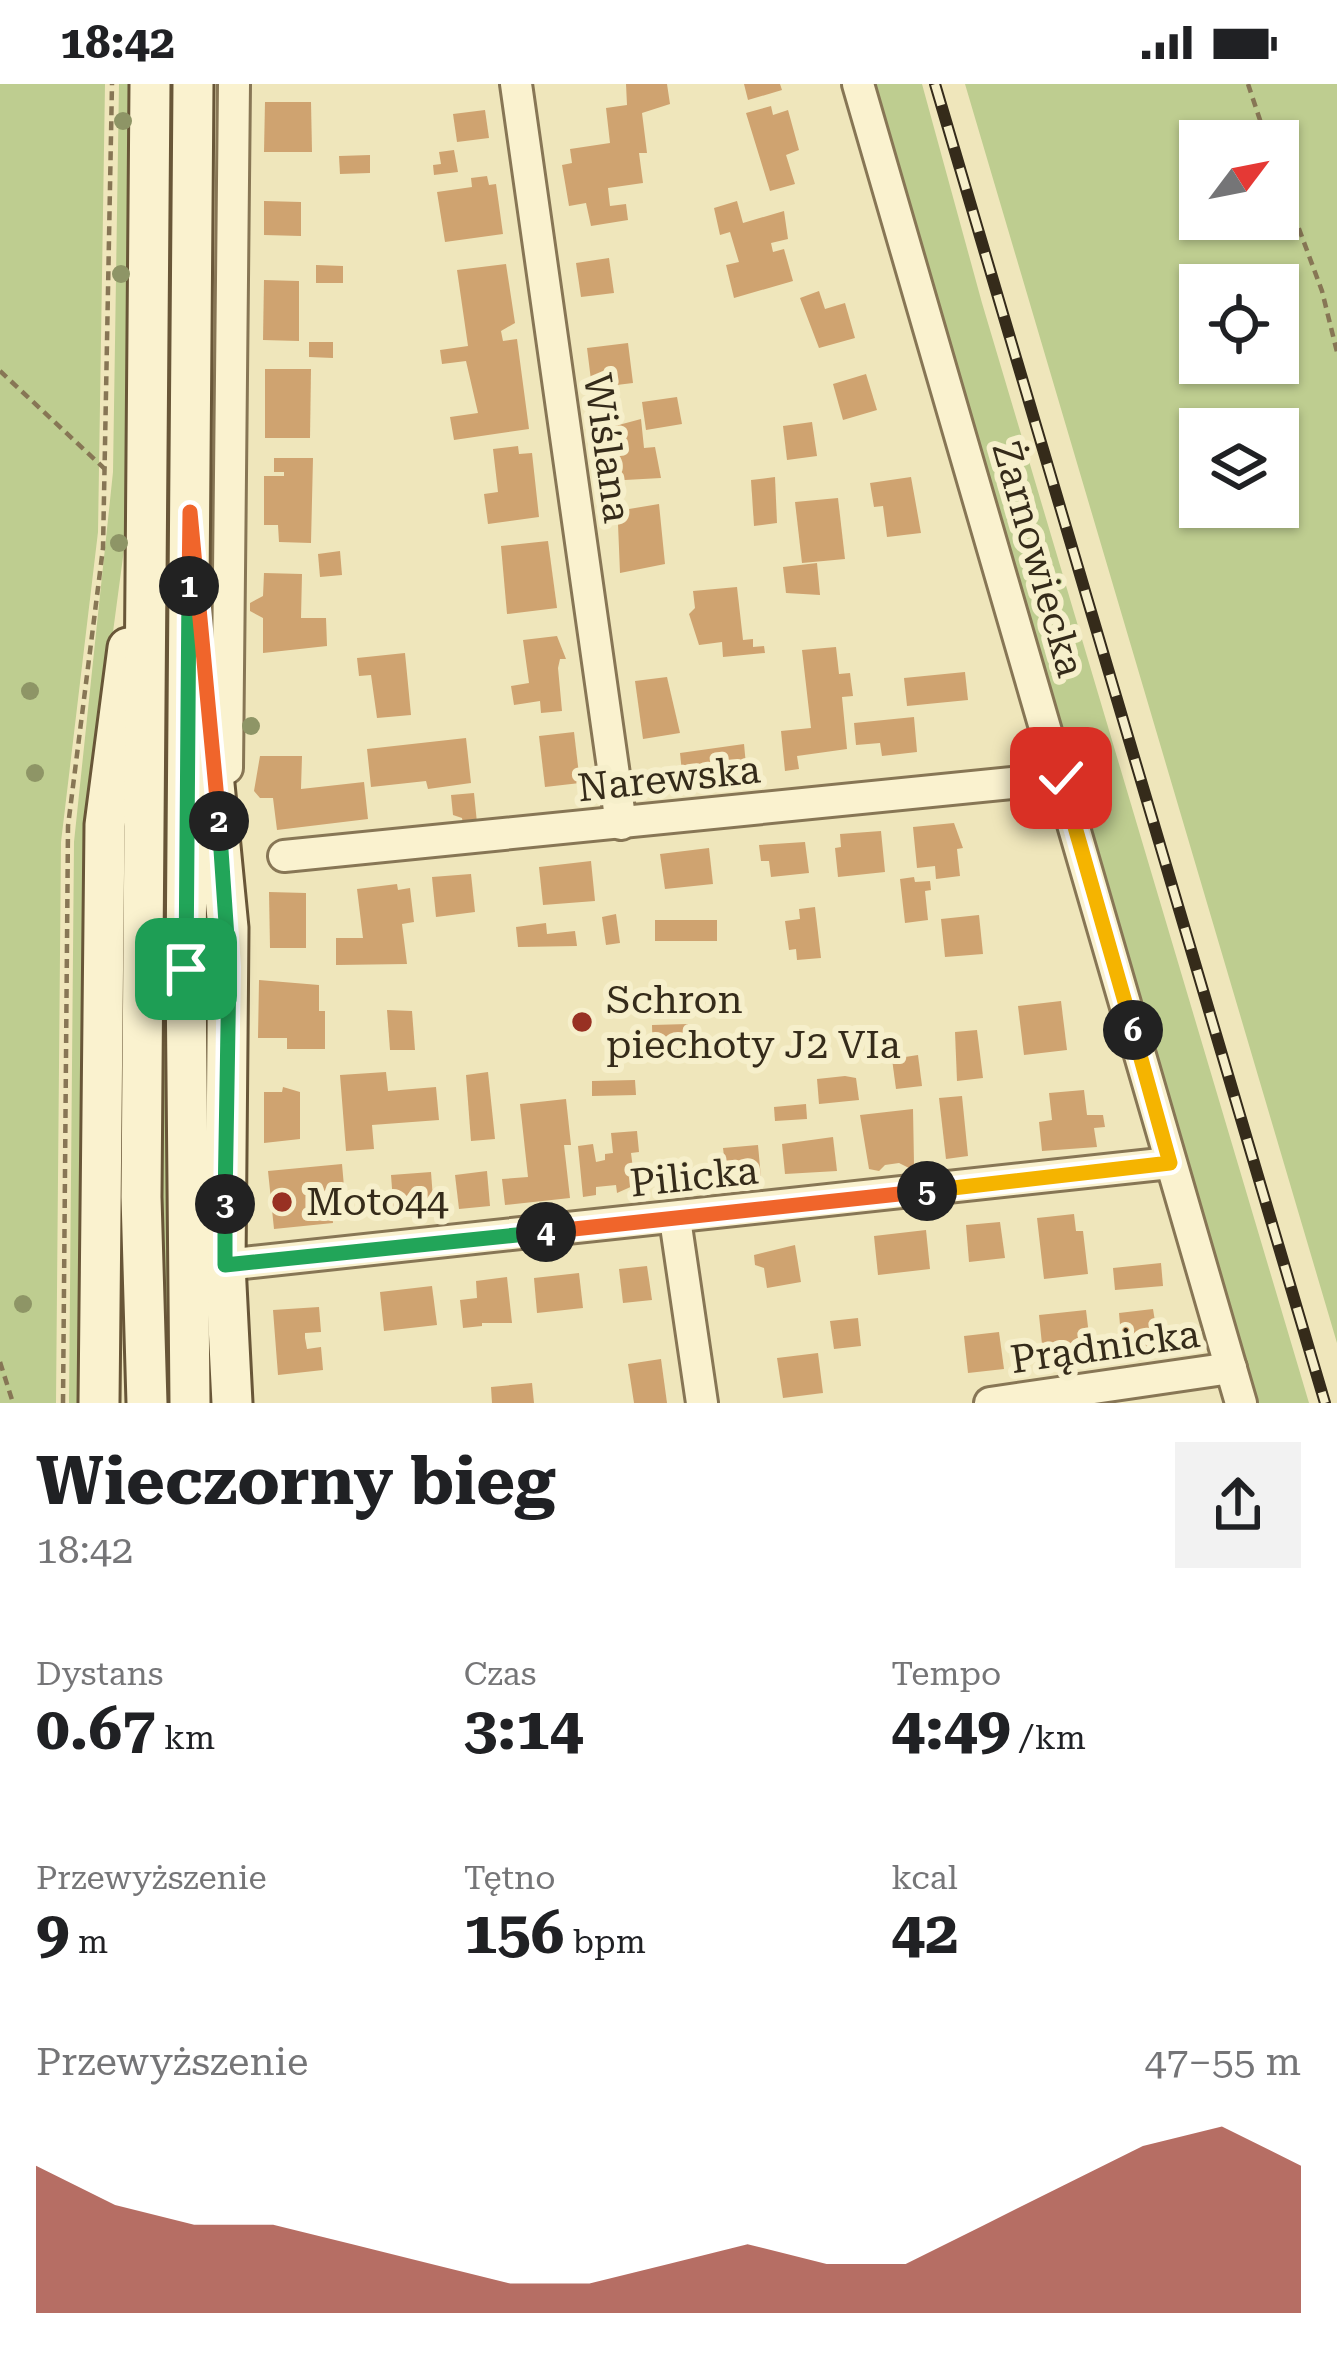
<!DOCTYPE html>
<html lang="pl">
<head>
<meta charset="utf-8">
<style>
  :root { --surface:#fff; --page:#f2f2f2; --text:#202124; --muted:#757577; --accent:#983123 }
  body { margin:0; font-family:"Roboto Serif",serif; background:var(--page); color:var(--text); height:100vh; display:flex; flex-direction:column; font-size:45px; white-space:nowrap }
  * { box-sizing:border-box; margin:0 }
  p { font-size:39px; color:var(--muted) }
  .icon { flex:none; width:66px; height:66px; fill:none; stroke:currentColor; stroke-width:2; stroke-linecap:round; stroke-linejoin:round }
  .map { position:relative; height:1319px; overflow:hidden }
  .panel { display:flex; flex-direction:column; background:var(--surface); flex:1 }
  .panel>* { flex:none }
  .needle { width:78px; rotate:58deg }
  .controls { position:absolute; left:1179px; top:36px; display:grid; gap:24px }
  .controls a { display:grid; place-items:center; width:120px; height:120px; border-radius:0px; background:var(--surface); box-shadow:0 3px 9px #0004; font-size:60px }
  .pin { position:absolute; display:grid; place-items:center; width:102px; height:102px; color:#fff; margin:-51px; border-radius:24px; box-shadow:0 6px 18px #0006 }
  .km { position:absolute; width:60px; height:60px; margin:-30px; border-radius:50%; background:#222; color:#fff; font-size:33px; line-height:60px; text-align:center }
  .round { display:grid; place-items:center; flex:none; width:126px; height:126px; border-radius:0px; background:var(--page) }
  .head { display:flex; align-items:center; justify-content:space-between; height:204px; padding:0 36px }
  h1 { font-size:66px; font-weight:700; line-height:90px }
  .figures { display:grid; grid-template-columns:repeat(3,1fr); gap:18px; height:204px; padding:12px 36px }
  .figures div { display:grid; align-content:center }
  .figures b { font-size:60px; font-weight:700 }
  .figures small { font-size:33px; font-weight:400 }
  .figures p { font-size:33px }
  .chart { height:336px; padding:24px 36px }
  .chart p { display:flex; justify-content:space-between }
  .chart svg { width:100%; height:216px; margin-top:12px; fill:var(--accent); opacity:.7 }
  .status { display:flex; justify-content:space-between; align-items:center; height:84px; padding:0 60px; background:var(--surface); direction:ltr }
  .status svg { height:33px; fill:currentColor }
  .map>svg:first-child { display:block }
  .green { fill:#becd90; fill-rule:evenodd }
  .building { fill:#cfa370 }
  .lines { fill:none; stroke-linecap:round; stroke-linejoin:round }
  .street-casing { stroke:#877655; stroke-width:36 }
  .secondary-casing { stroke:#685638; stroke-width:45 }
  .path { stroke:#877655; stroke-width:4.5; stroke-dasharray:9 6; stroke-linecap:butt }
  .street { stroke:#faf2cf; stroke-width:30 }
  .secondary { stroke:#faf2cf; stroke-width:39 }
  .rail-casing { stroke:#352b1a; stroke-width:12 }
  .rail { stroke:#f6efcb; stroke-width:8; stroke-dasharray:22; stroke-linecap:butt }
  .tree { fill:#8e9566 }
  .split-1-casing { stroke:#fff; stroke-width:24 }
  .split-2-casing { stroke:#fff; stroke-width:24 }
  .split-3-casing { stroke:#fff; stroke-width:24 }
  .split-4-casing { stroke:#fff; stroke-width:24 }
  .split-5-casing { stroke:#fff; stroke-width:24 }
  .split-6-casing { stroke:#fff; stroke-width:24 }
  .split-7-casing { stroke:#fff; stroke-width:24 }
  .split-1 { stroke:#22a559; stroke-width:15 }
  .split-2 { stroke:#f0652b; stroke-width:15 }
  .split-3 { stroke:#22a559; stroke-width:15 }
  .split-4 { stroke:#22a559; stroke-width:15 }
  .split-5 { stroke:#f0652b; stroke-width:15 }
  .split-6 { stroke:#f5b400; stroke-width:15 }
  .split-7 { stroke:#f5b400; stroke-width:15 }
  .poi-dot { fill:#983123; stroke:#f6efcb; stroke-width:4.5 }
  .labels { text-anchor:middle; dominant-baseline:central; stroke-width:12; stroke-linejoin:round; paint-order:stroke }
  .street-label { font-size:39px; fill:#352b1a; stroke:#f6efcb }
  .poi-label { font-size:39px; fill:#352b1a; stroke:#f6efcb; text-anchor:start }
</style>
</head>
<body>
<div class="status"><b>18:42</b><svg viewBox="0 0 49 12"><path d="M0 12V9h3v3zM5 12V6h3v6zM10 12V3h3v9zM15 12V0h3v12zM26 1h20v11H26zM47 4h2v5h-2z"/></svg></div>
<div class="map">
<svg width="1337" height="1319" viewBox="0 0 1337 1319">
  <rect width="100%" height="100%" fill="#efe6bb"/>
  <g class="green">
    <polygon points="0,0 105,0 98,448 61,758 56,1319 0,1319"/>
    <polygon points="119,0 135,0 129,428 93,698 85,1319 69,1319 74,758 113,388"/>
    <polygon points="165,0 179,0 175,1319 162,1319 159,1256 167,441"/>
    <polygon points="865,0 922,0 982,219 1309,1319 1251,1319"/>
    <path d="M965,0H1337V1259ZM1200,57H1278V135H1200ZM1200,201H1278V279H1200ZM1200,345H1278V423H1200Z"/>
  </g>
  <g class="building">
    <polygon points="626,0 667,0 670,20 642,29 647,69 639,69 643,99 608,104 610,122 626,120 628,136 591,142 586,119 569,122 562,81 572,79 570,65 610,59 606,24 627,21"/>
    <polygon points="744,0 780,0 782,6 748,16"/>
    <polygon points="265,18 311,18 312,68 264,68"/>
    <polygon points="771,22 773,31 788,26 799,66 786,71 795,100 770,107 746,29"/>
    <polygon points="485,26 489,54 457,58 453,30"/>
    <polygon points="454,66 458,88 434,91 433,81 441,80 439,68"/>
    <polygon points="370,71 370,89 340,90 339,72"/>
    <polygon points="487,92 489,101 496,100 503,150 445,158 437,108 472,103 471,94"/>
    <polygon points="264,117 301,118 301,152 264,151"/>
    <polygon points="737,117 743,139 784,127 788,155 771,159 773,168 784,165 793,197 734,214 726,181 739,178 730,148 720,151 714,124"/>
    <polygon points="609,174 614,209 581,213 576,179"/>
    <polygon points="506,180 515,239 501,247 503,257 517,255 529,345 454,356 450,333 478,329 466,277 442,280 440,266 468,262 457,186"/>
    <polygon points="316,181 343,182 343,199 316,199"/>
    <polygon points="264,196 299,197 299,257 263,256"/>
    <polygon points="819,207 825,225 845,219 855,254 819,264 800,214"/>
    <polygon points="309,258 333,258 333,274 309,273"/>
    <polygon points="628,259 633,299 592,304 587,264"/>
    <polygon points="265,285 311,285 310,354 265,354"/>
    <polygon points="866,290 877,326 843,336 833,300"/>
    <polygon points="677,313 682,340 646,346 642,318"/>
    <polygon points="641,335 644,364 655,363 661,394 607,397 600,346"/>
    <polygon points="812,338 817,372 787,376 783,342"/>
    <polygon points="518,362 519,370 532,369 539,433 488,440 484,410 498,408 493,365"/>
    <polygon points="274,374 313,374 311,459 279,458 278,441 264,441 264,392 284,392 284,388 274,388"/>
    <polygon points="775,393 777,439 754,442 751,396"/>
    <polygon points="911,393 921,449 887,453 883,422 874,423 870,399"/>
    <polygon points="838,414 845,475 802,479 795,418"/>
    <polygon points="659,420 665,480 620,489 618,440 613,440 611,428"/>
    <polygon points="548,457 557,524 507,530 501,462"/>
    <polygon points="340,467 342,491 320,493 318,470"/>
    <polygon points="817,479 820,511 786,509 783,483"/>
    <polygon points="264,489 302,490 301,534 326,534 327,562 263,569 263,534 250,527 250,519 263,512"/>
    <polygon points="737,503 743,556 753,555 753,563 764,562 765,569 723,573 722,558 699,561 689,530 695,524 693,507"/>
    <polygon points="557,552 566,575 560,575 558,584 562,627 541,629 540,617 514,621 511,602 529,599 523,556"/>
    <polygon points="836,563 839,590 850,589 853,612 842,613 847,665 797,672 799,685 785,687 781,647 811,644 802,566"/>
    <polygon points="405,569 411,631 377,634 371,591 359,592 357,574"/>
    <polygon points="965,588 968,616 907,622 904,594"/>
    <polygon points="667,593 680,649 643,655 635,597"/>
    <polygon points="914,633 917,668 882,672 880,659 856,661 854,639"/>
    <polygon points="574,648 580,699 545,703 539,652"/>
    <polygon points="466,654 471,699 428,705 426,697 371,703 367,665"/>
    <polygon points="744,660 747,691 683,698 680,669"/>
    <polygon points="260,672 302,672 301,705 364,698 368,735 277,746 273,714 260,714 254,707"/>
    <polygon points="474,709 477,739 463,740 462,734 453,731 451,711"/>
    <polygon points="954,739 963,764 957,765 960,792 936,795 935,782 917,784 913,743"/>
    <polygon points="881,747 885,788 838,793 835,764 841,763 840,750"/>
    <polygon points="805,758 809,789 771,793 769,777 761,777 759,761"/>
    <polygon points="709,764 713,800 665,805 660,770"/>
    <polygon points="591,777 595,817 543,821 539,783"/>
    <polygon points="471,790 475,828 436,833 432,793"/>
    <polygon points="914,793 915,798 930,797 931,806 925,807 928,836 905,839 900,795"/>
    <polygon points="397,800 398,806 410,804 414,838 402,840 407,880 336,881 336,854 363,854 357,805"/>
    <polygon points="269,808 306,809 306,864 270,864"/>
    <polygon points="815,823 821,874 797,876 796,865 789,866 785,837 800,835 799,825"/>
    <polygon points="616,830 620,859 606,861 602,833"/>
    <polygon points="979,831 983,870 945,873 941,835"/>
    <rect x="655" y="836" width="62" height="21"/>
    <polygon points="546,839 547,850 575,847 577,862 518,863 516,843"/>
    <polygon points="259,896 319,901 319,927 325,927 325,965 287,965 287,954 258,954"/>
    <polygon points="1061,917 1067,966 1024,971 1018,922"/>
    <polygon points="387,926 412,927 415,966 390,966"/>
    <polygon points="688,940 689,974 653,975 652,941"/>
    <polygon points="977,946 983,994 957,997 955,948"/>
    <polygon points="918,971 922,1002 896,1005 892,975"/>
    <polygon points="386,988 388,1007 436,1003 439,1036 372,1041 374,1065 346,1067 340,991"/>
    <polygon points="488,988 495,1055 471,1057 466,991"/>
    <polygon points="845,992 856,994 859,1016 819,1020 817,995"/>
    <polygon points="635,996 636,1011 592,1012 592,997"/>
    <polygon points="283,1003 300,1008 300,1055 264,1059 264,1008 282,1008"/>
    <polygon points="1084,1006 1087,1031 1103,1031 1105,1043 1094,1044 1097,1063 1042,1067 1039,1038 1052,1036 1049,1009"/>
    <polygon points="962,1012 968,1072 946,1075 939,1014"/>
    <polygon points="566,1015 571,1061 564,1061 570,1114 505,1121 502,1095 528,1093 520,1020"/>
    <polygon points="806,1020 807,1035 775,1037 774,1023"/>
    <polygon points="913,1025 914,1080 909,1084 899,1079 885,1081 879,1087 869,1085 860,1031"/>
    <polygon points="637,1047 639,1068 631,1069 635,1101 617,1109 616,1101 596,1103 596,1111 583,1113 578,1062 593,1060 596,1078 605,1076 605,1070 613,1069 611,1049"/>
    <polygon points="833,1053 837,1087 785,1090 782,1060"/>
    <polygon points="758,1061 761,1094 727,1098 723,1064"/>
    <polygon points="342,1080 346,1125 332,1127 333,1139 274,1145 268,1087"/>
    <polygon points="487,1087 490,1122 459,1125 455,1091"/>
    <polygon points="431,1088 434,1128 394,1131 391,1091"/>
    <polygon points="1074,1130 1076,1147 1083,1147 1088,1190 1044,1195 1037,1134"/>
    <polygon points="1000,1138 1005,1174 969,1178 966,1141"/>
    <polygon points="926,1146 930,1185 878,1191 874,1152"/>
    <polygon points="795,1161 801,1198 767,1204 764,1184 755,1181 754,1171"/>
    <polygon points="1161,1179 1163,1202 1115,1206 1113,1184"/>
    <polygon points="647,1182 652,1216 623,1219 619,1185"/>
    <polygon points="579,1189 583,1224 537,1229 534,1194"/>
    <polygon points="507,1193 512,1239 482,1239 482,1242 463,1244 460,1216 477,1214 476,1197"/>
    <polygon points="432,1202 437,1241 384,1247 380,1208"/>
    <polygon points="319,1223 321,1248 305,1249 305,1254 307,1265 321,1263 323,1286 278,1291 273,1226"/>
    <polygon points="1153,1225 1160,1268 1140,1270 1139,1263 1122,1264 1119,1229"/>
    <polygon points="1086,1226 1091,1268 1085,1268 1086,1275 1044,1280 1039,1231"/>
    <polygon points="858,1234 861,1262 834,1265 830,1237"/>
    <polygon points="999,1248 1004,1285 968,1289 964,1252"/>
    <polygon points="818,1269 823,1309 783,1314 777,1274"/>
    <polygon points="661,1275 667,1319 634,1319 628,1280"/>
    <polygon points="532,1299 534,1319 492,1319 491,1303"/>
  </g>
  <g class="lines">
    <defs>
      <g id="street">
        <polyline points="516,0 621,740"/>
        <polyline points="858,0 1241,1319"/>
        <polyline points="227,684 234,0"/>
        <polyline points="284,772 1061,694"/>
        <polyline points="675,1135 702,1319"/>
        <polyline points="225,1181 1170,1079"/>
        <polyline points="990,1319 1231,1284"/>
      </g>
      <g id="secondary">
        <polyline points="209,649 228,844 225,1181 232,1319"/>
        <polyline points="99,1319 105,741 128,564"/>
        <polyline points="147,1319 141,1113 150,0"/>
        <polyline points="190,1319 186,885 193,0"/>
      </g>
    </defs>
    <use href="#street" class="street-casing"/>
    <use href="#secondary" class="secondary-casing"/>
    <g class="path">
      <polyline points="1248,0 1267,57"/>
      <polyline points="1278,88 1322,207 1337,268"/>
      <polyline points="0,287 107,387"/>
      <polyline points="0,1278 13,1319"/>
      <polyline points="63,1319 68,742 103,464 112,0"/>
    </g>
    <use href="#street" class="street"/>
    <use href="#secondary" class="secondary"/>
    <defs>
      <polyline id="rail" points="935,0 1325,1319"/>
    </defs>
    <use href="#rail" class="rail-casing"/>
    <use href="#rail" class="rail"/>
  </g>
  <g class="tree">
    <circle cx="123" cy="37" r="9"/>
    <circle cx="121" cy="190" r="9"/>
    <circle cx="119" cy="459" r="9"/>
    <circle cx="30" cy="607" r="9"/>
    <circle cx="251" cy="642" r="9"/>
    <circle cx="35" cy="689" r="9"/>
    <circle cx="23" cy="1220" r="9"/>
  </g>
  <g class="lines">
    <defs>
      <polyline id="split-1" points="186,885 189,502"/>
      <polyline id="split-2" points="189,502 190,428 219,737"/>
      <polyline id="split-3" points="219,737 229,883 225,1120"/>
      <polyline id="split-4" points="225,1120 225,1181 546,1148"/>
      <polyline id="split-5" points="546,1148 927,1107"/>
      <polyline id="split-6" points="927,1107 1170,1079 1133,946"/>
      <polyline id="split-7" points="1061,694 1133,946"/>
    </defs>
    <use href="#split-1" class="split-1-casing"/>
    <use href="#split-2" class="split-2-casing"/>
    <use href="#split-3" class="split-3-casing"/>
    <use href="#split-4" class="split-4-casing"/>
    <use href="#split-5" class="split-5-casing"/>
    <use href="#split-6" class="split-6-casing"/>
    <use href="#split-7" class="split-7-casing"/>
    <use href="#split-1" class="split-1"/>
    <use href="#split-2" class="split-2"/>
    <use href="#split-3" class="split-3"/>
    <use href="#split-4" class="split-4"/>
    <use href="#split-5" class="split-5"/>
    <use href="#split-6" class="split-6"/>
    <use href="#split-7" class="split-7"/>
  </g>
  <g class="poi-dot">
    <circle cx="582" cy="938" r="12"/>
    <circle cx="282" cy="1118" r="12"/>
  </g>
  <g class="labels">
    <g class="street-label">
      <text transform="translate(607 364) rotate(82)">Wiślana</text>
      <text transform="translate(1038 475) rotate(74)">Żarnowiecka</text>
      <text transform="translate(669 695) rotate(-6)">Narewska</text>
      <text transform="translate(694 1093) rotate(-6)">Pilicka</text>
      <text transform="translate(1105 1263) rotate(-8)">Prądnicka</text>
    </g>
    <g class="poi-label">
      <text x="606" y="916">Schron<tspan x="606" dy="45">piechoty J2 VIa</tspan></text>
      <text x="306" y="1118">Moto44</text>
    </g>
  </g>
</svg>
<div class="controls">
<a><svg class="needle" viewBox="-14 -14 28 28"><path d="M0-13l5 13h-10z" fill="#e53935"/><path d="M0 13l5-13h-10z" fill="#757577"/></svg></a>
<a><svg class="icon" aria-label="locate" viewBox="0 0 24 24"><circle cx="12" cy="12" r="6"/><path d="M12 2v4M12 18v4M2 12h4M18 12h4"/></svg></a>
<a><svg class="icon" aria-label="layers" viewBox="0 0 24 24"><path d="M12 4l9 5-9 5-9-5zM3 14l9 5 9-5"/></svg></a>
</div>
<div class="pin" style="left:186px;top:885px;background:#1e9e55"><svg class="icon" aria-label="arrive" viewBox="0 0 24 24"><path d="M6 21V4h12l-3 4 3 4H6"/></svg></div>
<div class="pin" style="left:1061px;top:694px;background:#d93025"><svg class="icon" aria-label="check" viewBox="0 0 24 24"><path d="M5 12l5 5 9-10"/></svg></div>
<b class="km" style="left:189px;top:502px">1</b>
<b class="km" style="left:219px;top:737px">2</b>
<b class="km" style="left:225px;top:1120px">3</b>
<b class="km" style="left:546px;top:1148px">4</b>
<b class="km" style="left:927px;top:1107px">5</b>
<b class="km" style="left:1133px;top:946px">6</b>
</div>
<section class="panel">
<div class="head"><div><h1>Wieczorny bieg</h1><p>18:42</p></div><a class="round"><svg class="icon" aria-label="share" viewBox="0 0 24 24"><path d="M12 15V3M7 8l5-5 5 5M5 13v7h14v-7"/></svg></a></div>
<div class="figures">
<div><p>Dystans</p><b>0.67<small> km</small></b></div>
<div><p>Czas</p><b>3:14</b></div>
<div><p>Tempo</p><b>4:49<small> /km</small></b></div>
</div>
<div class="figures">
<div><p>Przewyższenie</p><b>9<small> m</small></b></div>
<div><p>Tętno</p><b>156<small> bpm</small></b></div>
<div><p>kcal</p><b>42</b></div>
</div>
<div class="chart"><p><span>Przewyższenie</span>47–55 m</p>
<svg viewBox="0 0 160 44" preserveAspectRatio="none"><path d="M0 44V14L10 22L20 26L30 26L40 30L50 34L60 38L70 38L80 34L90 30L100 34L110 34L120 26L130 18L140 10L150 6L160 14V44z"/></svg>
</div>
</section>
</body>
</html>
